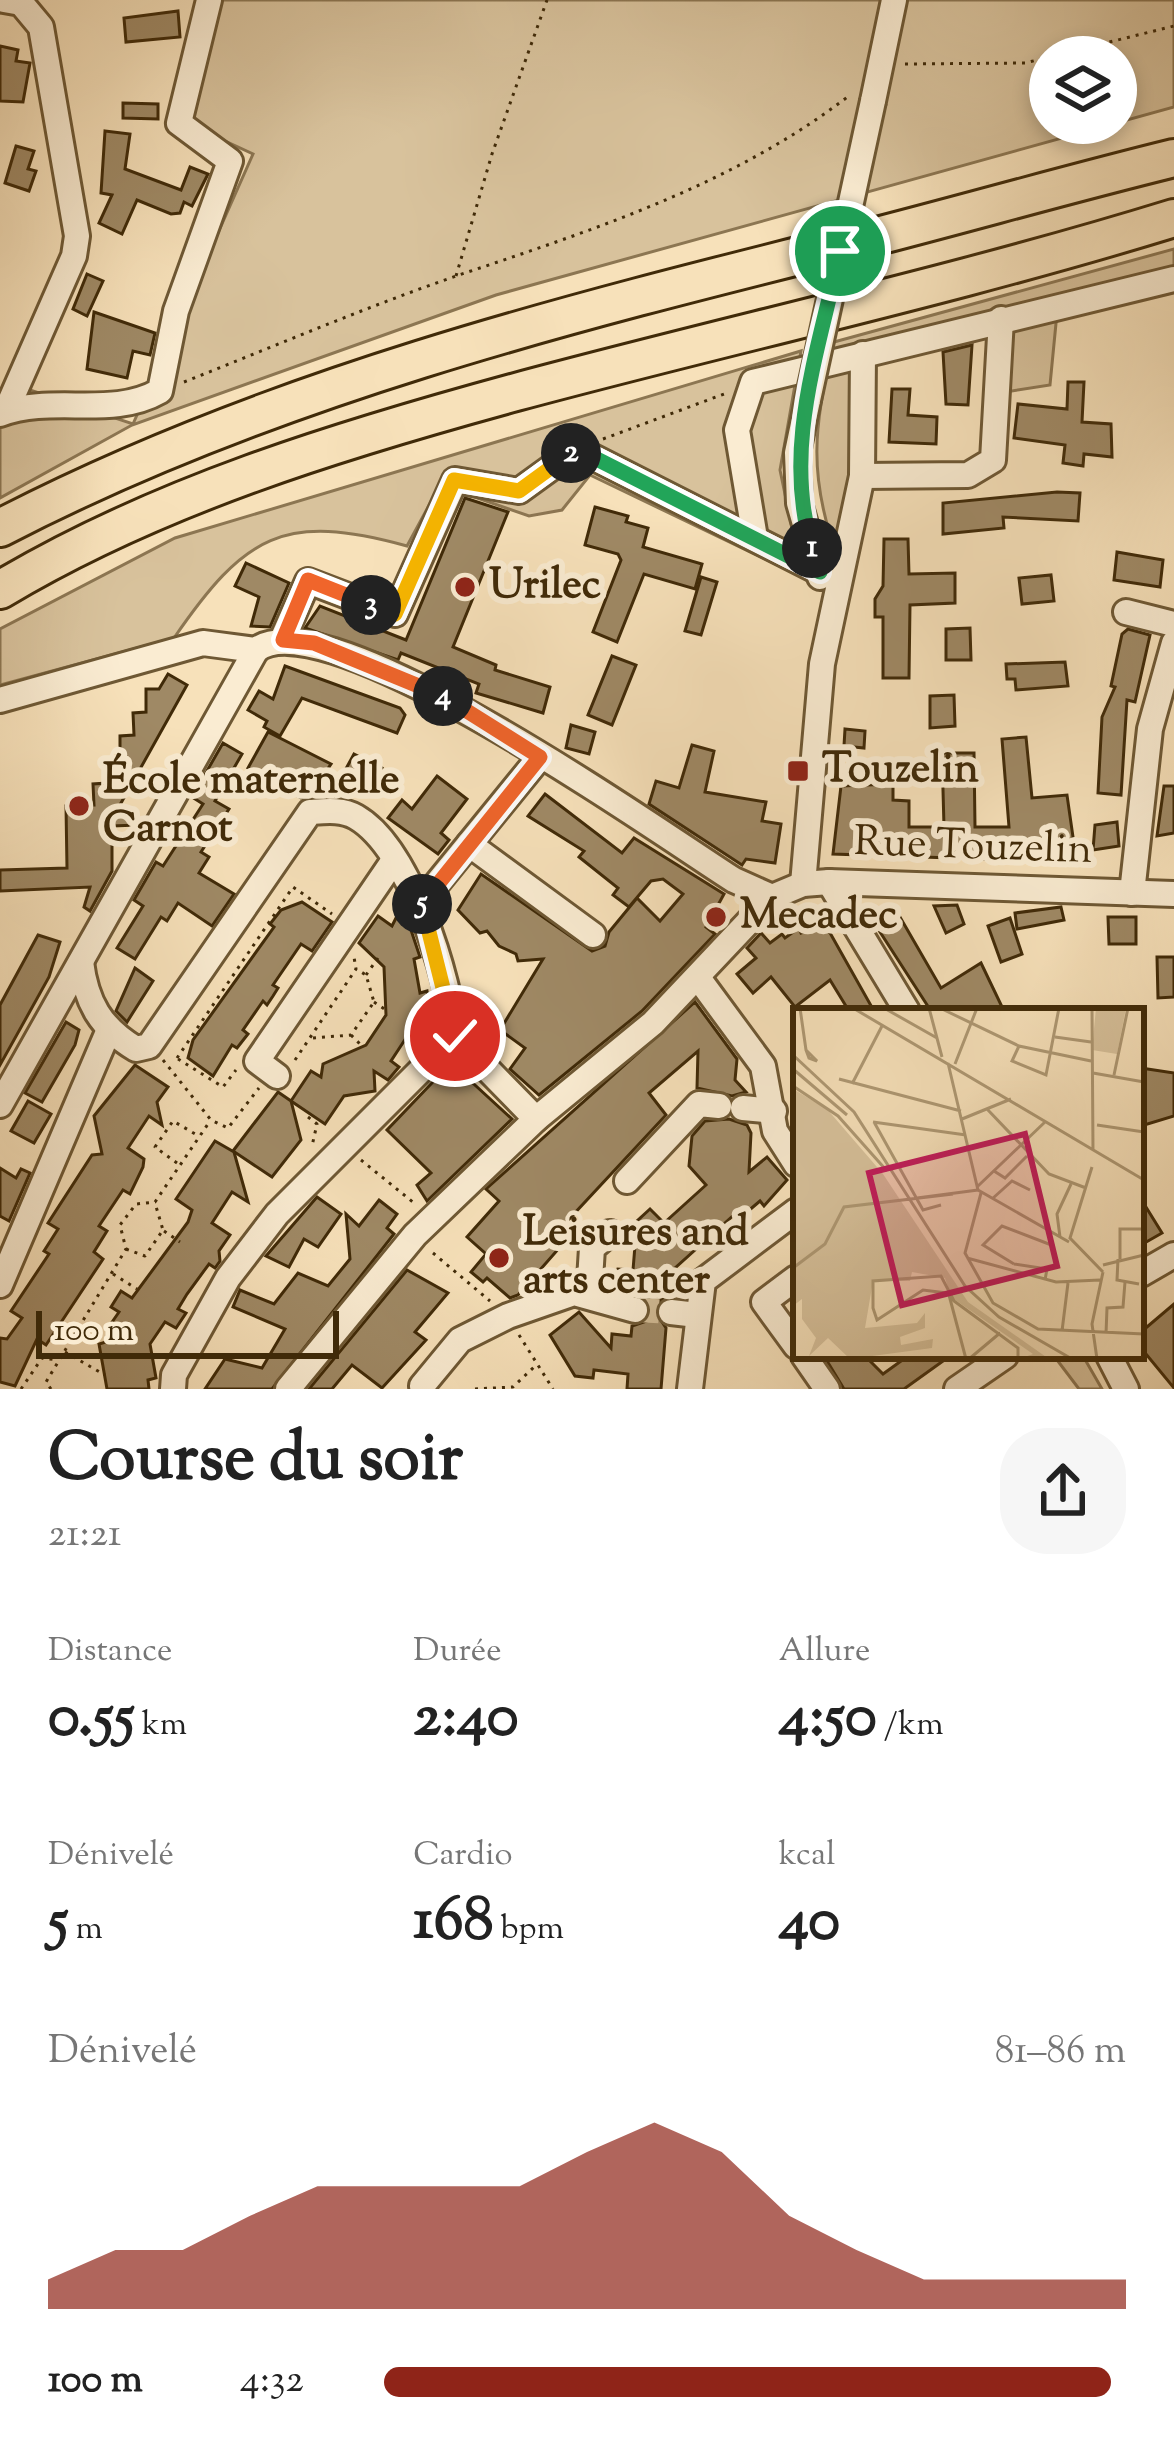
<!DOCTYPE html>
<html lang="fr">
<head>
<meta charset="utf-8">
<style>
  :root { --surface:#fff; --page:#f6f6f6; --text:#222; --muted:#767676; --accent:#8f2418 }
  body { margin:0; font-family:"Sorts Mill Goudy",serif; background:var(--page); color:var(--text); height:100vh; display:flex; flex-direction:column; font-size:45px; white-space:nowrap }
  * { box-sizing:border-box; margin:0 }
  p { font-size:39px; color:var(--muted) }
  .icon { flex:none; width:66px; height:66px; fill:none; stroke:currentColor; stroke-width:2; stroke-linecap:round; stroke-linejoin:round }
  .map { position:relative; height:1389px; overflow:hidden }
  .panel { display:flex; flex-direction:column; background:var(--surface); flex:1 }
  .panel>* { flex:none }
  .fabs { position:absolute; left:1029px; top:36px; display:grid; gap:24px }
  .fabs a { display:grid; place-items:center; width:108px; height:108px; border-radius:50%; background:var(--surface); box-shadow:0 6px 18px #0003; font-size:60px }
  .scale { position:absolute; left:36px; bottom:30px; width:303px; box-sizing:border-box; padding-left:12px; border:6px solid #402a08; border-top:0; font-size:33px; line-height:42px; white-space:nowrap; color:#402a08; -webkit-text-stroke:9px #faecd2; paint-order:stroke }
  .pin { position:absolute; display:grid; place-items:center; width:102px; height:102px; color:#fff; margin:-51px; border:6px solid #fff; border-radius:50%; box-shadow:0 3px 12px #0007 }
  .km { position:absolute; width:60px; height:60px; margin:-30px; border-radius:50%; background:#222; color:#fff; font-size:33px; line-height:60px; text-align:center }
  .round { display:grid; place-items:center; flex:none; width:126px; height:126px; border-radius:48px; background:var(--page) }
  .overview { display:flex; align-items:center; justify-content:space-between; height:204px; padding:0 48px }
  h1 { font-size:66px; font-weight:700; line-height:90px }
  .stats { display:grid; grid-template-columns:repeat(3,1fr); gap:18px; height:204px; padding:12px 48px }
  .stats div { display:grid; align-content:center }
  .stats b { font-size:60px; font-weight:700 }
  .stats small { font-size:33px; font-weight:400 }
  .stats p { font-size:33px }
  .chart { height:336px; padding:24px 48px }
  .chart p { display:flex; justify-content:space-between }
  .chart svg { width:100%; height:216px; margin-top:12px; fill:var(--accent); opacity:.7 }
  ul { padding:0 48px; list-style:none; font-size:39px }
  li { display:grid; grid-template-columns:192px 144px 1fr; align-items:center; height:90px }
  li i { height:30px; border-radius:15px; background:var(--accent) }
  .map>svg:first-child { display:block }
  .green { fill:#d8c29c; stroke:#8c7652; stroke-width:3; fill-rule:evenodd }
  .building { fill:#9f8965; stroke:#402a08; stroke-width:3 }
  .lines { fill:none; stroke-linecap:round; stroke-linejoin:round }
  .minor-tunnel { stroke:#d2bc96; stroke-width:24; stroke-dasharray:24 12; stroke-linecap:butt }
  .minor-casing { stroke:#6e5834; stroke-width:30 }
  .highway-casing { stroke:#402a08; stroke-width:42 }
  .path { stroke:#402a08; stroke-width:3; stroke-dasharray:3 6; stroke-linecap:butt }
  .minor { stroke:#faecd2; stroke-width:24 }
  .highway { stroke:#f7e1ba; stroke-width:36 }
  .minor-bridge-casing { stroke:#6e5834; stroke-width:30; stroke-linecap:butt }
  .minor-bridge { stroke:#faecd2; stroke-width:24 }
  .split-1-casing { stroke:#fff; stroke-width:24 }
  .split-2-casing { stroke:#fff; stroke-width:24 }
  .split-3-casing { stroke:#fff; stroke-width:24 }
  .split-4-casing { stroke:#fff; stroke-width:24 }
  .split-5-casing { stroke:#fff; stroke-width:24 }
  .split-6-casing { stroke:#fff; stroke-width:24 }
  .split-1 { stroke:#22a559; stroke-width:15 }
  .split-2 { stroke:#22a559; stroke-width:15 }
  .split-3 { stroke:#f5b400; stroke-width:15 }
  .split-4 { stroke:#f0652b; stroke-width:15 }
  .split-5 { stroke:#f0652b; stroke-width:15 }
  .split-6 { stroke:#f5b400; stroke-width:15 }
  .poi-dot { fill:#8f2418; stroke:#faecd2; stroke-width:4.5 }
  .labels { text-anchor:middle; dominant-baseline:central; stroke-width:12; stroke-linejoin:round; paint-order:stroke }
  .poi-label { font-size:42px; font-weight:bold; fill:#402a08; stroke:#faecd2; text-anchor:start }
  .street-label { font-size:42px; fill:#402a08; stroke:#faecd2 }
  .inset-road { fill:none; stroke:#ae9873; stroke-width:3 }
  .view { fill:#c2185b; fill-opacity:0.15; stroke:#c2185b; stroke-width:6 }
  .inset-edge { fill:none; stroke:#402a08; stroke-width:6 }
</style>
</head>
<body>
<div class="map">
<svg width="1174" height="1389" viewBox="0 0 1174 1389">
  <rect width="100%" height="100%" fill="#f7e1ba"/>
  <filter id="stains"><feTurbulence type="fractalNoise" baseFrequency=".00167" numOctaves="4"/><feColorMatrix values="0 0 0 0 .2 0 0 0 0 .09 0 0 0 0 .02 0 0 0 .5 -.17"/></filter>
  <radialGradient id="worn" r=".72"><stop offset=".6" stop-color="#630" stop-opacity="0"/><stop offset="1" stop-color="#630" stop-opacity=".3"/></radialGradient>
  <g class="green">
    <path d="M214,0H1174V107L496,295L132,425L0,498V422L27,389L133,424L253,154L184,122ZM1050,57H1116V123H1050Z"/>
    <path d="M1174,249V277L1057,313L1050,385L999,393L1001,341L960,332L864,364L838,558C808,478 813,425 834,342Z"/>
    <path d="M801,351L780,470L796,547L790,571L590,475L562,510L529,516L440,485L407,546C283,512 245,535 174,638L0,685V629L175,538Z"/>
    <polygon points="1054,1356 1083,1356 1102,1389 1079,1389"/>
  </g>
  <g class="building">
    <polygon points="178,11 180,37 126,42 124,18"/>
    <polygon points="0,46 18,50 16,61 30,63 23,102 0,101"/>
    <polygon points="123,103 158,104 158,119 123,118"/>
    <polygon points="105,131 130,134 125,169 181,190 190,167 208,174 192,206 184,202 180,213 171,214 137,200 122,234 99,223 112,195 101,193"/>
    <polygon points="16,146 34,151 28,169 36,171 29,191 5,183"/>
    <polygon points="87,274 103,281 87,316 73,309"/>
    <polygon points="94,312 155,333 150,355 133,351 127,378 87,369"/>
    <polygon points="972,345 968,405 946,404 943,352"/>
    <polygon points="1068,382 1084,382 1082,422 1111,424 1112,457 1084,454 1083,466 1063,463 1065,445 1014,438 1018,404 1067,409"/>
    <polygon points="892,389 910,389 908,415 937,417 936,444 889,442"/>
    <polygon points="1057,492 1080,493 1078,521 1003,517 1004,528 943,534 943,503"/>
    <polygon points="465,498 508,512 453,647 496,665 495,670 550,687 543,713 476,693 479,684 401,653 398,660 305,628 320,606 406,640"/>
    <polygon points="595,507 628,516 626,522 648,528 643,547 702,564 695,589 644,574 617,642 593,632 621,560 618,554 585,545"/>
    <polygon points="884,539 908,539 909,574 955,573 955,603 910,605 909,678 883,678 883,617 875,617 875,599 883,586"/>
    <polygon points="1117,552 1163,560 1160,587 1114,580"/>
    <polygon points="246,563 289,583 270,627 251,626 259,597 235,586"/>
    <polygon points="1051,575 1054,601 1022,604 1019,578"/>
    <polygon points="701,577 717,582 701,635 685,631"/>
    <polygon points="970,628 971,660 946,660 946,629"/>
    <polygon points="1128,629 1150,635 1135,702 1127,700 1121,795 1098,793 1102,717 1115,687 1111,686 1122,634"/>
    <polygon points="612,656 636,665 612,725 588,715"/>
    <polygon points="1065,662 1068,686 1016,690 1015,679 1007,679 1006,664"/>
    <polygon points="285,666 400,708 405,715 397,733 302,698 280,736 264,727 267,721 248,710 259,691 273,699"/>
    <polygon points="168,674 187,685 116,812 139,825 112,826 112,871 90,911 84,907 90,887 0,891 0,870 67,868 66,806 94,805 93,784 107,783 107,759 120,758 120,736 134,735 133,713 146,712 146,689 159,689"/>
    <polygon points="954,695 955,726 930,728 930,696"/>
    <polygon points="571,725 595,732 589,754 566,748"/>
    <polygon points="845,729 865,731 864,748 844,746"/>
    <polygon points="268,732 331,764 309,796 301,798 248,768"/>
    <polygon points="1026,737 1032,798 1067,795 1075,851 1012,860 833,854 841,786 893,784 893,800 909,801 909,827 944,827 942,753 974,753 975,827 1009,827 1002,739"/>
    <polygon points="223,743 242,754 215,801 229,809 201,852 209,857 199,873 234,894 212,926 178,903 167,921 161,917 135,959 117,948 143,906 134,900 156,862 163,866 203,804 192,797"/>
    <polygon points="692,745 714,751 705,792 766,802 762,821 781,824 775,863 746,859 742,865 649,804 656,781 679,788"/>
    <polygon points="354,754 382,768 372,792 342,776"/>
    <polygon points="437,776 467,799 441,833 449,840 438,854 388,818 402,800 412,809"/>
    <polygon points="1164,786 1174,786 1174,833 1157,836"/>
    <polygon points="545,794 622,853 634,838 724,894 706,927 715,934 642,1011 539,1095 510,1069 525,1048 500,1030 543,959 518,961 516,954 499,946 487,931 480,933 458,910 481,874 592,951 605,946 609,932 637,898 660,921 683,894 663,879 651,881 629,907 613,895 618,888 579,857 584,851 528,816"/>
    <polygon points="1117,822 1119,846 1093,850 1095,825"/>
    <polygon points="302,902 332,922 312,951 301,944 273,985 278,988 273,996 267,1005 263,1001 243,1030 248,1034 237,1048 232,1045 213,1076 188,1058 193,1040 274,927 270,924 281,910"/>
    <polygon points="893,905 941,988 981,963 1004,1011 931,1011 871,918"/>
    <polygon points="957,905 964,924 946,933 934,906"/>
    <polygon points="1061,907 1064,920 1017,929 1015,913"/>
    <polygon points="378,916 392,926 396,918 410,927 420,957 414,959 420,993 427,991 431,1019 418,1037 410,1032 391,1061 399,1067 388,1080 374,1071 375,1091 344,1096 325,1124 291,1101 311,1071 321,1077 323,1064 366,1045 386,1015 384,967 359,943"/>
    <polygon points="1108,917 1136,917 1136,944 1109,944"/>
    <polygon points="1010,918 1022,954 1001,962 988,926"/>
    <polygon points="825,924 874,1011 849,1011 830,980 795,1007 771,977 753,993 737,974 756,958 747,948 761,933 770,943 782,934 785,938 799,928 801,933"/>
    <polygon points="38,935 60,942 49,977 0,1065 0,1005"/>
    <polygon points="1157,957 1174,957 1174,997 1158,998"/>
    <polygon points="135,968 153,981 127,1022 116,1011"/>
    <polygon points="695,1002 737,1059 735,1080 746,1092 732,1096 697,1088 698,1051 649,1093 666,1115 559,1230 568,1238 518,1295 510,1298 487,1278 483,1282 471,1272 486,1254 467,1237 499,1201 486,1189"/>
    <polygon points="66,1022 79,1030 75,1045 42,1102 25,1093"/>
    <polygon points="451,1063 512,1119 427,1201 417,1185 431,1173 387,1130"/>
    <polygon points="135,1065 168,1087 157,1102 162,1125 149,1116 128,1148 144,1159 143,1167 130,1194 123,1190 99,1226 107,1231 94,1252 103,1259 46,1345 37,1339 15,1386 0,1382 0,1338 7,1339 22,1318 11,1311 49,1254 44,1251 58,1229 48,1223 92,1155 102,1154 94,1116"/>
    <polygon points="1141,1068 1174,1073 1174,1116 1141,1126"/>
    <polygon points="278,1092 291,1101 301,1140 272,1177 233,1151"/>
    <polygon points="28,1101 51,1114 34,1143 11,1131"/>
    <polygon points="729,1119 747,1125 751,1133 749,1172 767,1157 787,1180 764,1206 760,1201 740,1218 735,1214 674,1269 672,1296 659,1301 655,1311 666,1328 661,1389 627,1389 628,1374 594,1370 593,1378 575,1376 550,1335 579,1312 611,1348 612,1334 631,1336 632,1326 647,1321 647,1299 616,1288 618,1269 633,1270 637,1221 650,1209 664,1223 706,1185 689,1166 692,1136 705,1121"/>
    <polygon points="215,1141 234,1152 248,1202 232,1192 212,1223 230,1235 219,1251 220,1261 215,1268 209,1264 187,1294 178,1309 186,1313 176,1328 165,1322 150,1344 156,1378 148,1380 149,1389 107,1389 99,1344 126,1336 110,1325 119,1312 111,1307 121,1291 132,1298 188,1222 192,1210 176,1199"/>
    <polygon points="0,1168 16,1178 21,1169 30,1173 9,1221 0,1216"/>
    <polygon points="317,1197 341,1214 318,1247 304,1239 289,1267 266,1256"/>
    <polygon points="1141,1199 1162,1233 1141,1245"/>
    <polygon points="379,1200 397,1214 387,1228 394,1234 272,1389 205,1389 225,1359 262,1368 285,1329 233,1307 240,1290 274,1304 298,1273 328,1286 350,1259 346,1214 359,1226"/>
    <polygon points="407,1270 448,1293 415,1332 426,1340 382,1388 352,1365 332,1389 309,1389"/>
    <polygon points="1174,1304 1174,1388 1141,1348 1141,1332"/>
    <polygon points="824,1356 865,1356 883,1374 908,1356 950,1356 904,1389 844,1389"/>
  </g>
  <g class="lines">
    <polyline class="minor-tunnel" points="635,1310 671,1312"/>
    <defs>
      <g id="minor">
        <polyline points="4,0 21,3 41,27 77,236 74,256 6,411"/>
        <polyline points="873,101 894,0"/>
        <polyline points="808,400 797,453 799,503 820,577"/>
        <path d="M0,414C54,394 111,419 160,391L176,311L230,161L179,123L209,0"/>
        <polyline points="862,476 968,475 993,460 1001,319"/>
        <polyline points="755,538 737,430 753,382 1174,279"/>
        <polyline points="1126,612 1174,624"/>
        <polyline points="282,640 308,581 395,614 455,480 519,491 577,449 820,572"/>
        <path d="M0,700L203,643L256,650C325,595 663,835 734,880L772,897"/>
        <polyline points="469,844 593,935"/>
        <polyline points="829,882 907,1011"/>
        <polyline points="803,884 822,664 862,476 863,354"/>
        <polyline points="1132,893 1150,729 1174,643"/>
        <polyline points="421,903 540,757"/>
        <path d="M81,962C86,1003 101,1028 136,1049L149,1046L310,812C326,811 342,809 356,817C410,848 449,978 455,1036L277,1214L228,1278L174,1375L173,1389"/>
        <polyline points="699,979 763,1066 775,1131 796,1164"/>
        <polyline points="455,1036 536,1119"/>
        <polyline points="277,1076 257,1061 394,860"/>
        <polyline points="0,1105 256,650"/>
        <polyline points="743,1108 774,1111"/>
        <polyline points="627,1181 699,1104 719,1106"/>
        <polyline points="1141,1274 1174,1255"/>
        <polyline points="796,1278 764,1302 796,1346"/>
        <polyline points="0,1285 108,1032"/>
        <polyline points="589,1296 592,1248 610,1233"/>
        <polyline points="671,1312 697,1315"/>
        <polyline points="804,1356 827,1389"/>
        <polyline points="1109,1356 1126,1389"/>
        <polyline points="422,1386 460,1340 508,1316 574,1293 635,1310"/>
        <polyline points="288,1389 415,1235 536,1119 653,1023 772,897 803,884 829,882 1174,894"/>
        <polyline points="690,1389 703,1281 796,1211"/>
        <polyline points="957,1389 1005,1356"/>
      </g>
      <g id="highway">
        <path d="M0,528C270,388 565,314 858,241C964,214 1068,184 1174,158"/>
        <path d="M0,590C157,496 340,440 516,392C735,333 957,285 1174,218"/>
      </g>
    </defs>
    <use href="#minor" class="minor-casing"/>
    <use href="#highway" class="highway-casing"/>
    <g class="path">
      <polyline points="905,64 1025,63 1174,26"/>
      <polyline points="456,276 492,154 547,0"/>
      <path d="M184,382C275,346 366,307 459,275C596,229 735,184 850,95"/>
      <polyline points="603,439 724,394"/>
      <polyline points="366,975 378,958"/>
      <polyline points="374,1002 386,1010"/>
      <polyline points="351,1035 362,1046"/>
      <polyline points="313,1038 351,1035 374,1002 366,975 358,970"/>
      <polyline points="177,1058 293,887 332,914"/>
      <polyline points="178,1059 223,1087 236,1070"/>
      <polyline points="163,1060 211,1120 228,1128 259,1088"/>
      <polyline points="295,1060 356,969 354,957"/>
      <polyline points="308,1117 317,1124 312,1146"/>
      <polyline points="361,1160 414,1203"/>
      <polyline points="177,1163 155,1147 173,1121 197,1135"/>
      <polyline points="164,1231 180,1242"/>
      <polyline points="126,1249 145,1256 163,1230 155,1203"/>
      <polyline points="433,1253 490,1301"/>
      <polyline points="113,1274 137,1289"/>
      <polyline points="519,1335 553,1389"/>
      <polyline points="65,1352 105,1375"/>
      <polyline points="21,1389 42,1358 58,1360"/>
      <polyline points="51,1389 46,1382 126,1249 120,1225 136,1204 155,1202 210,1121"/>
      <polyline points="475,1389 513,1387 534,1367"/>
    </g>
    <use href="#minor" class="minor"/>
    <use href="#highway" class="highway"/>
    <defs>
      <polyline id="minor-bridge" points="808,400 873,101"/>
    </defs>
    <use href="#minor-bridge" class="minor-bridge-casing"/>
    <use href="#minor-bridge" class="minor-bridge"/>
  </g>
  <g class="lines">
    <defs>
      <path id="split-1" d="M812,548C782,447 819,351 840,251"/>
      <polyline id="split-2" points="571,453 577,449 820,572 812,548"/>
      <polyline id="split-3" points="371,605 395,614 454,480 519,491 571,453"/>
      <polyline id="split-4" points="371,605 308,580 283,640 314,643 443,696"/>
      <polyline id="split-5" points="422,904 540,757 443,696"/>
      <polyline id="split-6" points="422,904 455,1036"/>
    </defs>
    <use href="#split-1" class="split-1-casing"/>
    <use href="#split-2" class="split-2-casing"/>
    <use href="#split-3" class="split-3-casing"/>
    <use href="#split-4" class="split-4-casing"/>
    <use href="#split-5" class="split-5-casing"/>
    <use href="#split-6" class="split-6-casing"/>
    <use href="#split-1" class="split-1"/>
    <use href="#split-2" class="split-2"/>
    <use href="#split-3" class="split-3"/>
    <use href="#split-4" class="split-4"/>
    <use href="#split-5" class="split-5"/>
    <use href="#split-6" class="split-6"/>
  </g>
  <g class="poi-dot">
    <circle cx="465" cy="587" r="12"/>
    <rect x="786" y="759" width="24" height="24" rx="6"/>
    <circle cx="79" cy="806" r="12"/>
    <circle cx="716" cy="917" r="12"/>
    <circle cx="499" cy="1258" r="12"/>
  </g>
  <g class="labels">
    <g class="poi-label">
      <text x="489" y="587">Urilec</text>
      <text x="822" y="771">Touzelin</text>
      <text x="103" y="782">École maternelle<tspan x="103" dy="48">Carnot</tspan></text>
      <text x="740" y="917">Mecadec</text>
      <text x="523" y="1234">Leisures and<tspan x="523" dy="48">arts center</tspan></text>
    </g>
    <g class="street-label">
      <text transform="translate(973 848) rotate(2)">Rue Touzelin</text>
    </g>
  </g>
  <g transform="translate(793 1008)">
    <rect width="351" height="351" fill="#f7e1ba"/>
    <path d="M303,0H333L324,46L299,42ZM0,81L34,101L90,166L175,294L256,351H226L240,346L158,289L152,270L119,264L117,273H80L72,320L124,315L132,305V320L107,329L108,337L140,331L139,340L57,351L35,330L16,348L23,330L9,311V291L0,298Z" fill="#d8c29c"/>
    <path class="inset-road" d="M7,0L13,42L24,53L16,50L13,42M60,0L351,172M91,0L144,30M136,0L149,49M147,0L226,38L298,53M299,0L300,142M262,29L298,34M226,38L219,53L253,67L266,0M0,47L61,104L172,278L206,309L279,351M155,55L185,182L276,234M162,56L184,0M0,61L54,107M300,65L351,74M321,67L335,0M46,71L168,103M59,76L89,18M0,78L45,108L94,163M194,101L256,166L293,180M169,111L218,91M80,114L173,127M81,114L130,202L148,197M304,117L351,124M299,159L277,230L310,264M201,163L212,170L234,148M185,178L252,114M188,185L172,245L200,295L245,321L351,326M124,190L185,182M199,191L219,173L237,182M267,229L264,206L278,176M174,250L263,274L307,272M325,251L324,272L346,276M327,251V221H351M221,256L190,237L209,218L261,238M221,256L254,261L252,272M310,257L351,247M0,260L32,236L51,199L160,186M154,285L130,282L84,312L80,300V273L148,268L161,293L225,340V351M156,287L173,351M269,323L275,275M313,326L314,300L330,299L332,274M176,351L207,325M304,351L299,316L310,264"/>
    <path class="view" d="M232,126L264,258L109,297L76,165Z"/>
    <rect width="351" height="351" class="inset-edge"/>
  </g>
  <rect width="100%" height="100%" filter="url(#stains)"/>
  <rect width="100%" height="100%" fill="url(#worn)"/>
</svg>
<div class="fabs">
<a><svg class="icon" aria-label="layers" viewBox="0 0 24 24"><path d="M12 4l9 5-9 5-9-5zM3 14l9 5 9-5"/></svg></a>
</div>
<div class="scale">100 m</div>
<div class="pin" style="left:840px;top:251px;background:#1e9e55"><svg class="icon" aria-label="arrive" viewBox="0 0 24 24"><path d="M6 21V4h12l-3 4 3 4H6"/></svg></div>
<div class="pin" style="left:455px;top:1036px;background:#d93025"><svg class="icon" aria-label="check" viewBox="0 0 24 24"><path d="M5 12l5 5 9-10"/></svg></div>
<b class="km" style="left:812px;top:548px">1</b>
<b class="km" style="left:571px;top:453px">2</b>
<b class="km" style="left:371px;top:605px">3</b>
<b class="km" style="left:443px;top:696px">4</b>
<b class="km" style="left:422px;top:904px">5</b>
</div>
<section class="panel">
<div class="overview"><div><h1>Course du soir</h1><p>21:21</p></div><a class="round"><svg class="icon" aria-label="share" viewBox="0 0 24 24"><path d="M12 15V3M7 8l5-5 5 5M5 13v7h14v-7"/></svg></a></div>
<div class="stats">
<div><p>Distance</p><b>0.55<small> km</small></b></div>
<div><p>Durée</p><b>2:40</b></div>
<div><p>Allure</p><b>4:50<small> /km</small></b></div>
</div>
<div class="stats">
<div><p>Dénivelé</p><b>5<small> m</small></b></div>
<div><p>Cardio</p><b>168<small> bpm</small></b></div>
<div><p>kcal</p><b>40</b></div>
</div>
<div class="chart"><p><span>Dénivelé</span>81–86 m</p>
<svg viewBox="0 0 160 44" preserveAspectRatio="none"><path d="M0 44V38L10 32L20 32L30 25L40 19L50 19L60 19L70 19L80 12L90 6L100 12L110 25L120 32L130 38L140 38L150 38L160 38V44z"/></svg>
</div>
<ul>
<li><b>100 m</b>4:32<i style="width:98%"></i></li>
</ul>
</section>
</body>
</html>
